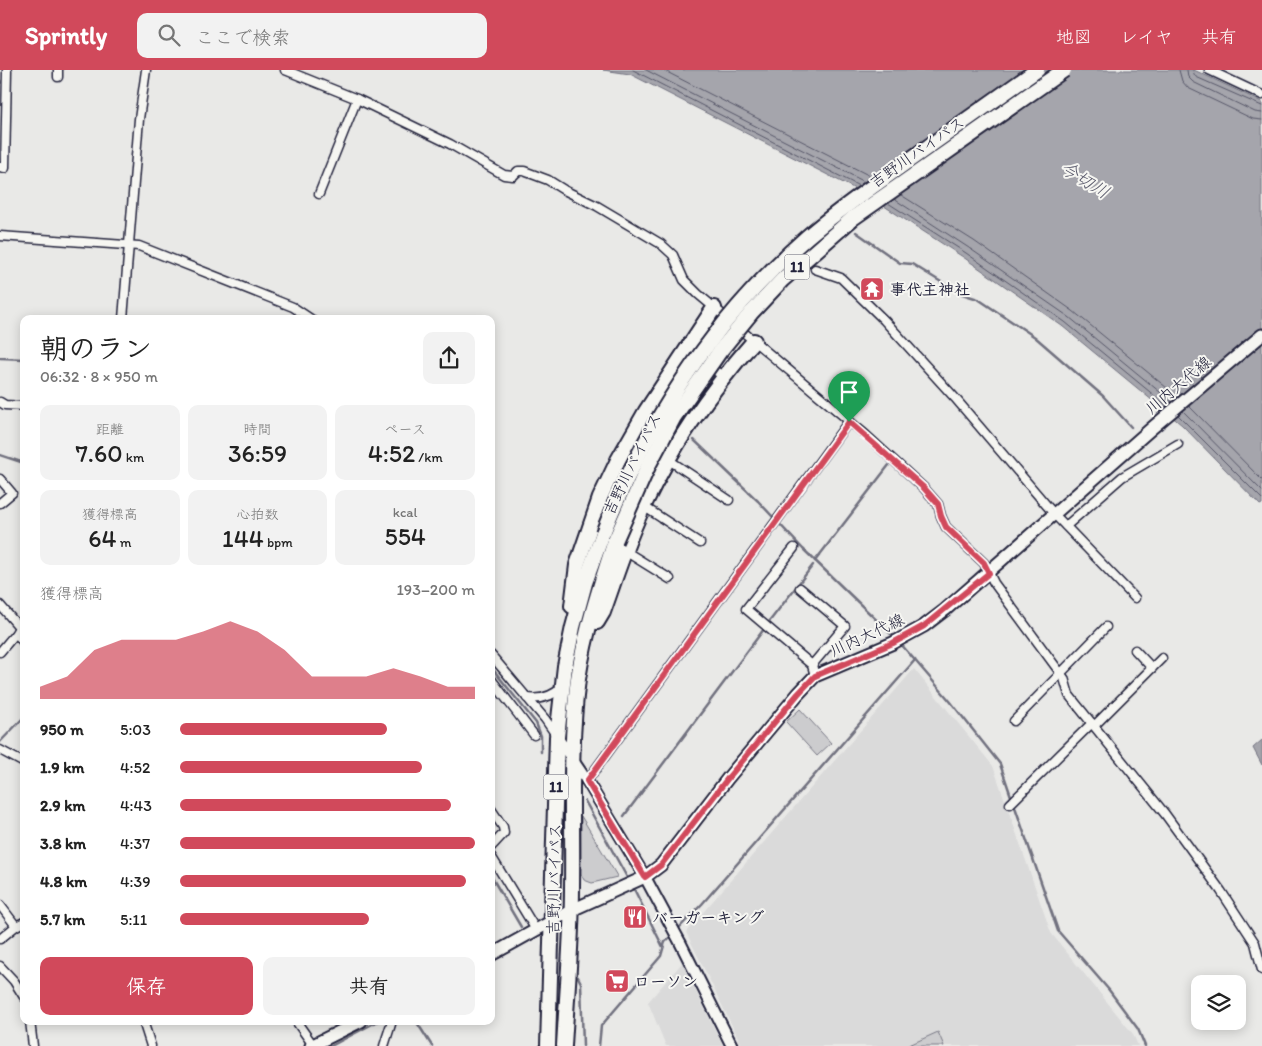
<!DOCTYPE html>
<html lang="ja">
<head>
<meta charset="utf-8">
<style>
  :root { --surface:#fff; --page:#f2f2f2; --text:#222; --muted:#767676; --accent:#d1495b }
  body { margin:0; font-family:Itim,"Klee One",sans-serif; background:var(--page); color:var(--text); height:100vh; display:flex; flex-direction:column; font-size:19px; white-space:nowrap }
  * { box-sizing:border-box; margin:0 }
  p { font-size:16px; color:var(--muted) }
  .icon { flex:none; width:28px; height:28px; fill:none; stroke:currentColor; stroke-width:2; stroke-linecap:round; stroke-linejoin:round }
  .map { position:relative; flex:1; overflow:hidden }
  .details { position:absolute; left:20px; top:245px; width:475px; height:710px; display:flex; flex-direction:column; background:var(--surface); border-radius:10px; box-shadow:0 2px 12px #0003 }
  .details>* { flex:none }
  .buttons { position:absolute; left:1191px; top:905px; display:grid; gap:10px }
  .buttons a { display:grid; place-items:center; width:55px; height:55px; border-radius:10px; background:var(--surface); box-shadow:0 2px 12px #0003; font-size:25px }
  .pin { position:absolute; display:grid; place-items:center; width:42px; height:42px; color:#fff; margin:-51px -21px; border-radius:50% 50% 50% 0; rotate:-45deg; box-shadow:0 0 5px #0007 }
  .pin .icon { rotate:45deg }
  .round { display:grid; place-items:center; flex:none; width:52px; height:52px; border-radius:10px; background:var(--page) }
  .headline { display:flex; align-items:center; justify-content:space-between; height:85px; padding:0 20px }
  h1 { font-size:28px; font-weight:600; line-height:38px }
  .stats { display:grid; grid-template-columns:repeat(3,1fr); gap:8px; height:85px; padding:5px 20px }
  .stats div { display:grid; align-content:center; border-radius:10px; background:var(--page); text-align:center }
  .stats b { font-size:25px; font-weight:600 }
  .stats small { font-size:14px; font-weight:400 }
  .stats p { font-size:14px }
  .chart { height:140px; padding:10px 20px }
  .chart p { display:flex; justify-content:space-between }
  .chart svg { width:100%; height:90px; margin-top:5px; fill:var(--accent); opacity:.7 }
  .button { display:flex; gap:10px; margin-top:auto; padding:10px 20px }
  .button a { flex:1; height:58px; border-radius:10px; background:var(--accent); color:#fff; font-size:20px; font-weight:600; line-height:58px; text-align:center }
  .button a+a { background:var(--page); color:var(--text) }
  ul { padding:0 20px; list-style:none; font-size:16px }
  li { display:grid; grid-template-columns:80px 60px 1fr; align-items:center; height:38px }
  li i { height:12px; border-radius:6px; background:var(--accent) }
  header { display:flex; align-items:center; gap:30px; box-sizing:border-box; height:70px; padding:0 25px; background:var(--accent); color:#fff }
  header strong { font-size:24px }
  nav { display:flex; gap:28px; margin-inline-start:auto; font-size:18px }
  .search { width:350px; height:45px; background:var(--page); display:flex; align-items:center; gap:12px; box-sizing:border-box; padding:0 18px; border-radius:10px; color:var(--muted); font-size:19px }
  .map>svg:first-child { display:block }
  .built { fill:#dadada }
  .green { fill:#ccccce; stroke:#777784 }
  .water { fill:#a5a5ac; stroke:#71717f }
  .lines { fill:none; stroke-linecap:round; stroke-linejoin:round }
  .shore { stroke:#565668; stroke-width:1 }
  .stream { stroke:#71717f; stroke-width:2.5 }
  .minor-casing { stroke:#22223b; stroke-width:11 }
  .tertiary-casing { stroke:#22223b; stroke-width:14 }
  .secondary-casing { stroke:#22223b; stroke-width:15 }
  .trunk-casing { stroke:#22223b; stroke-width:18 }
  .minor { stroke:#f6f6f2; stroke-width:8 }
  .tertiary { stroke:#f6f6f2; stroke-width:10 }
  .secondary { stroke:#f6f6f2; stroke-width:11 }
  .trunk { stroke:#f6f6f2; stroke-width:14 }
  .trunk-bridge-casing { stroke:#22223b; stroke-width:18; stroke-linecap:butt }
  .trunk-bridge { stroke:#f6f6f2; stroke-width:14 }
  .route-casing { stroke:#fff; stroke-width:10 }
  .route { stroke:#d1495b; stroke-width:6 }
  .labels { text-anchor:middle; dominant-baseline:central; stroke-width:4; stroke-linejoin:round; paint-order:stroke }
  .shield { fill:#f6f6f2; stroke:#626272; stroke-width:1 }
  .shield-label { font-size:15px; font-weight:bold; fill:#22223b }
  .street-label { font-size:16px; fill:#22223b; stroke:#f6f6f2 }
  .poi-label { font-size:16px; font-weight:bold; fill:#22223b; stroke:#f6f6f2; text-anchor:start }
  .water-label { font-size:18px; font-style:italic; fill:#565668; stroke:#f6f6f2 }
</style>
</head>
<body>
<header>
<strong>Sprintly</strong>
<div class="search"><svg class="icon" aria-label="search" viewBox="0 0 24 24"><circle cx="10" cy="10" r="6"/><path d="M15 15l6 6"/></svg>ここで検索</div>
<nav><a>地図</a><a>レイヤ</a><a>共有</a></nav>
</header>
<div class="map">
<svg width="1262" height="976" viewBox="0 0 1262 976">
  <rect width="100%" height="100%" fill="#e9e9e7"/>
  <filter id="ink" filterUnits="userSpaceOnUse"><feTurbulence type="fractalNoise" baseFrequency=".02" numOctaves="2"/><feDisplacementMap in="SourceGraphic" scale="10" xChannelSelector="R" yChannelSelector="G"/><feConvolveMatrix kernelMatrix="1 2 1 2 8 2 1 2 1" color-interpolation-filters="sRGB"/></filter>
  <g filter="url(#ink)">
    <g class="built">
      <polygon points="914,599 993,696 1051,863 1133,964 1138,976 742,976 686,862"/>
      <polygon points="682,893 723,976 666,976 648,932"/>
    </g>
    <g class="green">
      <polygon points="800,639 831,673 817,686 786,652"/>
      <polygon points="581,746 617,806 617,807 592,813 584,810 581,804"/>
      <polygon points="938,962 944,976 907,976"/>
    </g>
    <g class="water">
      <polygon points="603,0 1194,0 1262,32 1262,434 1260,435 1182,355 1062,256 963,187 867,125 630,4"/>
      <polygon points="1262,670 1262,695 1253,678"/>
    </g>
    <g class="lines">
      <g class="shore">
        <polyline points="633,0 859,116"/>
        <polyline points="646,0 865,112"/>
        <polyline points="663,0 872,107"/>
        <polyline points="1179,0 1182,11 1188,18 1253,49 1262,50"/>
        <polyline points="1187,0 1188,7 1193,12 1255,42 1262,43"/>
        <polyline points="1193,0 1194,4 1196,7 1262,36"/>
        <polyline points="901,125 974,171 1073,241 1178,327"/>
        <polyline points="894,129 969,178 1069,247 1172,332"/>
        <polyline points="888,133 966,183 1065,252 1167,336"/>
        <polyline points="1189,336 1262,410"/>
        <polyline points="1183,341 1262,421"/>
        <polyline points="1178,345 1262,429"/>
      </g>
      <g class="stream">
        <polyline points="856,162 900,193 912,194 959,223 978,229 1035,267 1103,326 1131,357"/>
        <polyline points="0,288 24,289"/>
        <polyline points="694,370 758,431 803,479 894,567"/>
        <polyline points="0,385 24,393"/>
        <polyline points="815,491 889,395"/>
        <polyline points="769,552 813,495"/>
        <polyline points="900,573 950,631 1000,694 1012,729"/>
        <polyline points="491,597 536,653 541,666 541,682"/>
        <polyline points="0,672 24,647"/>
        <polyline points="585,731 629,811"/>
        <polyline points="1014,734 1058,861 1109,920 1138,959 1145,976"/>
        <polyline points="624,746 764,559"/>
        <polyline points="491,806 521,857"/>
        <polyline points="632,815 663,877"/>
        <polyline points="677,860 702,834 915,590"/>
        <polyline points="578,907 581,913 583,976"/>
        <polyline points="416,951 432,976"/>
        <polyline points="331,976 378,951"/>
        <polyline points="599,976 601,956 661,886 665,872 672,865"/>
      </g>
      <defs>
        <g id="minor">
          <polyline points="285,0 357,29 450,74 504,105 513,106 518,101 524,101 548,110 564,120 597,136 661,174 673,185 684,210 698,224 866,365 924,418 938,434 941,446 946,457 984,493 994,513 1064,608 1069,625 1165,744 1221,821 1255,873 1262,900"/>
          <polyline points="1209,0 1262,25"/>
          <polyline points="58,7 58,0"/>
          <polyline points="0,97 5,98 7,0"/>
          <polyline points="319,124 357,29"/>
          <polyline points="0,166 139,176 293,237 311,249"/>
          <polyline points="815,199 841,208 884,250 955,328 1054,444 1135,528"/>
          <polyline points="123,249 139,49 146,0"/>
          <polyline points="695,286 724,307"/>
          <polyline points="0,332 5,335 24,336"/>
          <polyline points="669,390 729,430"/>
          <polyline points="0,409 12,423 0,433"/>
          <polyline points="643,436 700,473"/>
          <polyline points="1066,456 1122,407 1178,374"/>
          <polyline points="794,478 746,539 812,595 815,606"/>
          <polyline points="625,481 670,509"/>
          <polyline points="800,518 845,556 812,595"/>
          <polyline points="0,535 19,557"/>
          <polyline points="16,563 24,573"/>
          <polyline points="0,582 16,563 24,548"/>
          <polyline points="491,585 545,649 556,665"/>
          <polyline points="1152,598 1162,588"/>
          <polyline points="491,609 534,665"/>
          <path d="M527,628C541,630 552,627 562,617"/>
          <polyline points="1014,651 1106,557"/>
          <polyline points="1094,656 1152,598 1135,580"/>
          <polyline points="0,680 24,693"/>
          <polyline points="587,711 849,351"/>
          <polyline points="1010,734 1092,653"/>
          <polyline points="491,739 503,757 504,763 491,777"/>
          <polyline points="491,786 536,860"/>
          <polyline points="0,835 16,856"/>
          <polyline points="0,869 16,856 24,852"/>
          <polyline points="0,896 14,911 24,927"/>
          <polyline points="30,951 33,976"/>
          <polyline points="143,951 151,976"/>
          <polyline points="296,951 313,975"/>
          <polyline points="384,976 392,951"/>
        </g>
        <polyline id="tertiary" points="557,667 587,711 645,807 680,872 732,976"/>
        <g id="secondary">
          <polyline points="491,885 572,840 645,807 661,795 728,708 798,624 815,606 893,573 924,556 945,540 1152,358 1262,265"/>
          <polyline points="311,976 361,951"/>
        </g>
        <g id="trunk">
          <polyline points="572,536 577,495 600,428 618,390 646,341 714,238"/>
          <path d="M597,552L603,542C616,506 627,469 644,435C672,376 711,320 754,271"/>
          <polyline points="548,976 557,667 565,596 573,557 585,513 603,463"/>
          <path d="M564,976C567,923 572,870 572,817C573,750 569,676 578,609C585,562 600,516 615,471"/>
        </g>
      </defs>
      <use href="#minor" class="minor-casing"/>
      <use href="#tertiary" class="tertiary-casing"/>
      <use href="#secondary" class="secondary-casing"/>
      <use href="#trunk" class="trunk-casing"/>
      <use href="#minor" class="minor"/>
      <use href="#tertiary" class="tertiary"/>
      <use href="#secondary" class="secondary"/>
      <use href="#trunk" class="trunk"/>
      <defs>
        <g id="trunk-bridge">
          <path d="M603,463C649,348 714,249 807,167C837,141 869,119 901,96C946,64 992,32 1037,0"/>
          <polyline points="615,471 649,394 674,347 720,281 751,243 782,210 853,148 1064,0"/>
        </g>
      </defs>
      <use href="#trunk-bridge" class="trunk-bridge-casing"/>
      <use href="#trunk-bridge" class="trunk-bridge"/>
    </g>
  </g>
  <g class="lines" filter="url(#ink)">
    <defs>
      <polygon id="route" points="849,352 924,418 938,434 941,446 946,457 984,493 989,503 924,556 893,573 815,606 798,624 728,708 661,795 645,807 587,711"/>
    </defs>
    <use href="#route" class="route-casing"/>
    <use href="#route" class="route"/>
  </g>
  <defs>
    <symbol id="temple-square" viewBox="-11 -11 22 22"><rect x="-9" y="-9" width="18" height="18" rx="4" fill="#d1495b" stroke="#f6f6f2"/><path d="M0-6L5-2H3V0L6.5 2.5H4V6H1.5V3h-3V6H-4V2.5H-6.5L-3 0V-2H-5Z" fill="#fff"/></symbol>
    <symbol id="restaurant-square" viewBox="-11 -11 22 22"><rect x="-9" y="-9" width="18" height="18" rx="4" fill="#d1495b" stroke="#f6f6f2"/><path d="M-5-6h1v4h1v-4h1v4h1v-4h1v5L-1.5 .5V6h-2V.5L-5-1ZM5-6V6H3V1.5H1.5Q1.5-4 5-6Z" fill="#fff"/></symbol>
    <symbol id="supermarket-square" viewBox="-11 -11 22 22"><rect x="-9" y="-9" width="18" height="18" rx="4" fill="#d1495b" stroke="#f6f6f2"/><path d="M-6-5.5h2.5l.6 2H6L4.5 2H-2.5L-4.4-4H-6ZM-1.5 3.2a1.3 1.3 0 1 0 .1 0ZM3 3.2a1.3 1.3 0 1 0 .1 0Z" fill="#fff"/></symbol>
  </defs>
  <g fill-rule="evenodd">
    <use href="#temple-square" x="858" y="205" width="28" height="28"/>
    <use href="#restaurant-square" x="621" y="833" width="28" height="28"/>
    <use href="#supermarket-square" x="603" y="897" width="28" height="28"/>
  </g>
  <g class="labels">
    <g class="shield">
      <rect x="784.5" y="184.5" width="25" height="25" rx="4"/>
      <rect x="543.5" y="704.5" width="25" height="25" rx="4"/>
    </g>
    <g class="shield-label">
      <text x="797" y="197">11</text>
      <text x="556" y="717">11</text>
    </g>
    <g class="street-label">
      <text transform="translate(917 82) rotate(-35)">吉野川バイパス</text>
      <text transform="translate(1178 315) rotate(-40)">川内大代線</text>
      <text transform="translate(632 394) rotate(-64)">吉野川バイパス</text>
      <text transform="translate(867 565) rotate(-25)">川内大代線</text>
      <text transform="translate(554 809) rotate(-89)">吉野川バイパス</text>
    </g>
    <g class="poi-label">
      <text x="890" y="219">事代主神社</text>
      <text x="652" y="847">バーガーキング</text>
      <text x="634" y="911">ローソン</text>
    </g>
    <g class="water-label">
      <text transform="translate(1085 110) rotate(32)">今切川</text>
    </g>
  </g>
</svg>
<div class="buttons">
<a><svg class="icon" aria-label="layers" viewBox="0 0 24 24"><path d="M12 4l9 5-9 5-9-5zM3 14l9 5 9-5"/></svg></a>
</div>
<div class="pin" style="left:849px;top:352px;background:#1e9e55"><svg class="icon" aria-label="arrive" viewBox="0 0 24 24"><path d="M6 21V4h12l-3 4 3 4H6"/></svg></div>
<section class="details">
<div class="headline"><div><h1>朝のラン</h1><p>06:32 · 8 × 950 m</p></div><a class="round"><svg class="icon" aria-label="share" viewBox="0 0 24 24"><path d="M12 15V3M7 8l5-5 5 5M5 13v7h14v-7"/></svg></a></div>
<div class="stats">
<div><p>距離</p><b>7.60<small> km</small></b></div>
<div><p>時間</p><b>36:59</b></div>
<div><p>ペース</p><b>4:52<small> /km</small></b></div>
</div>
<div class="stats">
<div><p>獲得標高</p><b>64<small> m</small></b></div>
<div><p>心拍数</p><b>144<small> bpm</small></b></div>
<div><p>kcal</p><b>554</b></div>
</div>
<div class="chart"><p><span>獲得標高</span>193–200 m</p>
<svg viewBox="0 0 160 44" preserveAspectRatio="none"><path d="M0 44V38L10 33L20 20L30 15L40 15L50 15L60 11L70 6L80 11L90 20L100 33L110 33L120 33L130 29L140 33L150 38L160 38V44z"/></svg>
</div>
<ul>
<li><b>950 m</b>5:03<i style="width:70%"></i></li>
<li><b>1.9 km</b>4:52<i style="width:82%"></i></li>
<li><b>2.9 km</b>4:43<i style="width:92%"></i></li>
<li><b>3.8 km</b>4:37<i style="width:100%"></i></li>
<li><b>4.8 km</b>4:39<i style="width:97%"></i></li>
<li><b>5.7 km</b>5:11<i style="width:64%"></i></li>
</ul>
<div class="button"><a>保存</a><a>共有</a></div>
</section>
</div>
</body>
</html>
